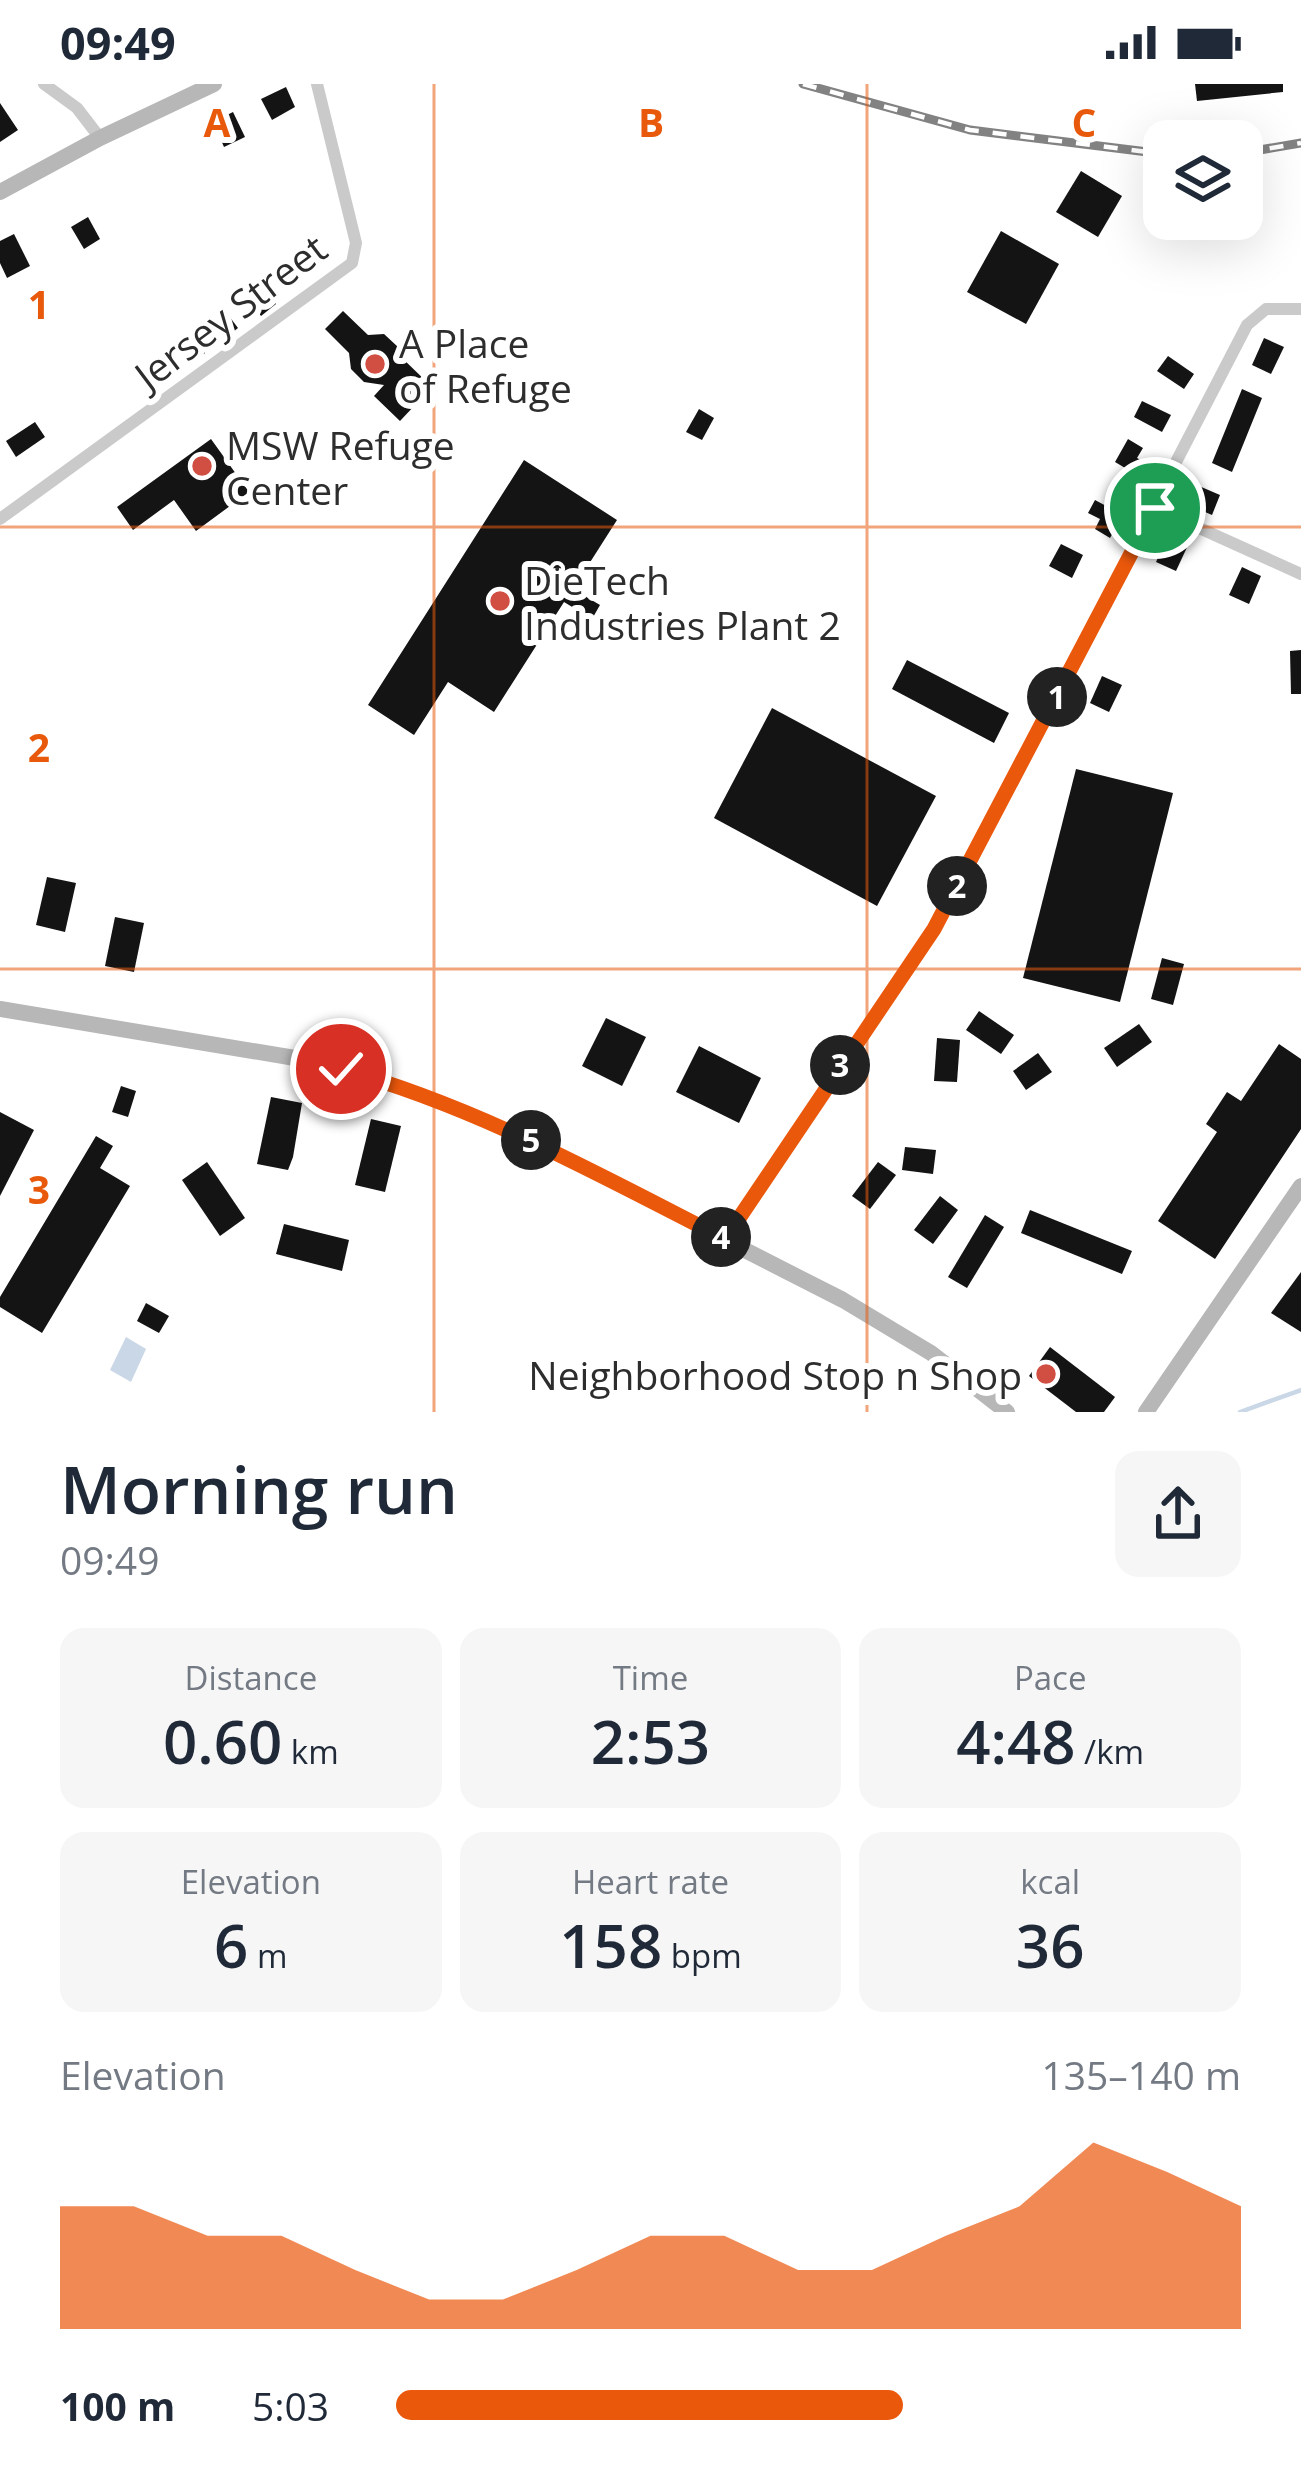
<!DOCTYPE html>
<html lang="en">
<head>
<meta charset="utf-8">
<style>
  :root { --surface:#fff; --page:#f6f6f7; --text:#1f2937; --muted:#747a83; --accent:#ea580c }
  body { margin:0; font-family:"Open Sans",sans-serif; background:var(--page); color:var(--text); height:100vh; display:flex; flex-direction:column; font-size:45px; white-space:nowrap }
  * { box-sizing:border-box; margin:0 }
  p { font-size:39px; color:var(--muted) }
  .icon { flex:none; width:66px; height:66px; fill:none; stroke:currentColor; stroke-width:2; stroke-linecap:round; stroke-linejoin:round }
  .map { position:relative; height:1328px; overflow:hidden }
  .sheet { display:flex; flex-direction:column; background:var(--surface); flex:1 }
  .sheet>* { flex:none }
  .buttons { position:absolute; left:1143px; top:36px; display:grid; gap:24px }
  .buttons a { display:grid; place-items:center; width:120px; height:120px; border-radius:24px; background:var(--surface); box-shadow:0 12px 48px #0002; font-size:60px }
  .pin { position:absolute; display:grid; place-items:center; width:102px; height:102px; color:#fff; margin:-51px; border:6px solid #fff; border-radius:50%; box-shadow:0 3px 12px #0007 }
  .km { position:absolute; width:60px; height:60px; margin:-30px; border-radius:50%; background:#222; color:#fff; font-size:33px; line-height:60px; text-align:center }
  .round { display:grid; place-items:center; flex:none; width:126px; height:126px; border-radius:24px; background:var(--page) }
  .overview { display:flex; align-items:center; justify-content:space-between; height:204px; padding:0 60px }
  h1 { font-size:66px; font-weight:600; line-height:90px }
  .stats { display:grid; grid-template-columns:repeat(3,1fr); gap:18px; height:204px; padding:12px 60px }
  .stats div { display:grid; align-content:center; border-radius:24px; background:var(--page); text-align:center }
  .stats b { font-size:60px; font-weight:600 }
  .stats small { font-size:33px; font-weight:400 }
  .stats p { font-size:33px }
  .chart { height:336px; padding:24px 60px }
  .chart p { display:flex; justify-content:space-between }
  .chart svg { width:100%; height:216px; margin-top:12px; fill:var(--accent); opacity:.7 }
  ul { padding:0 60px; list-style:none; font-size:39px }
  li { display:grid; grid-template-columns:192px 144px 1fr; align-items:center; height:90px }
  li i { height:30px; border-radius:15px; background:var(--accent) }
  .status { display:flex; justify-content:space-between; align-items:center; height:84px; padding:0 60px; background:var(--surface); direction:ltr }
  .status svg { height:33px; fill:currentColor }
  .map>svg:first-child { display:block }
  .water { fill:#cad7e7 }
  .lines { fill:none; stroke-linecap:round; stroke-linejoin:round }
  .stream { stroke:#cad7e7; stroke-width:4.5 }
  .building { fill:#141414 }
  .street { stroke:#cacaca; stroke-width:12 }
  .secondary { stroke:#b7b7b7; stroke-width:16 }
  .rail-casing { stroke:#828282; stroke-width:9 }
  .rail { stroke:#fff; stroke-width:4.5; stroke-dasharray:14; stroke-linecap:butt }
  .route-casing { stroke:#fff; stroke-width:24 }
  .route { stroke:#ea580c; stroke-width:15 }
  .grid { fill:none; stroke:#e8590c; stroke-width:3; stroke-opacity:0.55 }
  .poi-dot { fill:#d14e42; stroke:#fff; stroke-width:4.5 }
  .labels { text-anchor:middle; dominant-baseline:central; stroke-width:12; stroke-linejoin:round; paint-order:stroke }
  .street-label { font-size:39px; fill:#2d2d2d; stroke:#fff }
  .poi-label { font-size:39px; fill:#2d2d2d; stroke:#fff; text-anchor:start }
  .grid-label { font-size:39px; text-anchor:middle; font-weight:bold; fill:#e8590c; stroke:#fff; stroke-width:12; stroke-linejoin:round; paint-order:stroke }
</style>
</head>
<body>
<div class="status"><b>09:49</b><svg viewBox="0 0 49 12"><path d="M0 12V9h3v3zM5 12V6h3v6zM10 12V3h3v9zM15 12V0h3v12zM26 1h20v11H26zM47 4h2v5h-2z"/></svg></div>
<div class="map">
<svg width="1301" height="1328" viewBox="0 0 1301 1328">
  <rect width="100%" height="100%" fill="#fff"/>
  <polygon class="water" points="126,1253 146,1265 131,1298 110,1286"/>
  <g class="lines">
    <polyline class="stream" points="1240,1328 1301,1306"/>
  </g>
  <g class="building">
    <polygon points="1195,0 1283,0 1283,8 1197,17"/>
    <polygon points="286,3 295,23 272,36 261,15"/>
    <polygon points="0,19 18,46 0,58"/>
    <polygon points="233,28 245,53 224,63 213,38"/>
    <polygon points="1081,87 1122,112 1098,153 1056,128"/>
    <polygon points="88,133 100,155 84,165 71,143"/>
    <polygon points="1001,147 1059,180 1026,240 967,208"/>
    <polygon points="14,150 30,182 7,194 0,179 0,157"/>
    <polygon points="264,204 276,220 261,232 249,216"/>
    <polygon points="343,227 368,251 384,250 398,263 399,271 432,303 400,337 374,312 384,301 364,298 351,285 349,269 325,245"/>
    <polygon points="226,228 238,244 223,256 211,240"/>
    <polygon points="193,253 205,269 190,281 178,265"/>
    <polygon points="1264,254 1284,263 1271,290 1252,281"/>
    <polygon points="1168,272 1194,290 1184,305 1157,287"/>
    <polygon points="1242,305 1262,314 1232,388 1212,379"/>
    <polygon points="1142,317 1171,331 1162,348 1134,333"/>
    <polygon points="699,325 714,334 702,356 686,348"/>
    <polygon points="35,338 45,353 16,373 6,357"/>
    <polygon points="211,355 249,408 196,447 174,416 133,446 117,423"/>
    <polygon points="1128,355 1143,364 1137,374 1149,381 1142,394 1115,378"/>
    <polygon points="524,376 617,436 573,505 600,521 592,535 564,518 494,628 448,598 414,651 368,621"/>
    <polygon points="1192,399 1220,411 1212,431 1184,419"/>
    <polygon points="1095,416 1123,431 1110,454 1095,445 1100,435 1088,429"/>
    <polygon points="1169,450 1189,459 1176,487 1156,478"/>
    <polygon points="1061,460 1083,471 1072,494 1049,482"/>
    <polygon points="1242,483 1261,492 1249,520 1229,511"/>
    <polygon points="1301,566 1301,610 1291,610 1290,567"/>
    <polygon points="907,576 1009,629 994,659 892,605"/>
    <polygon points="1102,592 1122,601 1109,628 1090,619"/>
    <polygon points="772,624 936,712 877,822 714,734"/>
    <polygon points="1076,685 1173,709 1120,918 1023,894"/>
    <polygon points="47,793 76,799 65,848 36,841"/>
    <polygon points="115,833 144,839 134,888 105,882"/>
    <polygon points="1162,874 1184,880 1173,921 1151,915"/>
    <polygon points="979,927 1014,951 1001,970 966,946"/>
    <polygon points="606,934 646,953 622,1002 582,982"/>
    <polygon points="1139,940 1152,958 1117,983 1104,964"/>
    <polygon points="937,954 960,956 957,998 934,997"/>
    <polygon points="1279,960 1301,975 1301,1045 1215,1175 1158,1137 1217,1048 1206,1040 1227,1008 1241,1017"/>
    <polygon points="699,962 761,994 739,1039 676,1008"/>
    <polygon points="1038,969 1052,988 1026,1006 1013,987"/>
    <polygon points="121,1002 136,1007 128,1033 112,1028"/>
    <polygon points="271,1013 302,1019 293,1073 288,1086 257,1080"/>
    <polygon points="0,1028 34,1046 0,1112"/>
    <polygon points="371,1035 401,1042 385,1108 355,1101"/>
    <polygon points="96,1052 113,1062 100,1084 130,1102 42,1249 0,1223 0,1213"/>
    <polygon points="905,1063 936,1066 933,1090 902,1086"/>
    <polygon points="207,1078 245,1134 220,1152 182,1096"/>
    <polygon points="878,1078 896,1091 870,1125 852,1112"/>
    <polygon points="940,1112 958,1126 933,1160 914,1146"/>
    <polygon points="1030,1126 1132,1167 1122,1190 1021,1149"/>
    <polygon points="985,1131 1004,1143 967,1204 948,1193"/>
    <polygon points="284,1140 349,1156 342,1187 276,1170"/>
    <polygon points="1301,1188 1301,1248 1271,1229"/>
    <polygon points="146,1219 169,1232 159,1249 137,1237"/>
    <polygon points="1050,1263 1115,1313 1104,1328 1076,1328 1029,1292"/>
  </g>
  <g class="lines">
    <g class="street">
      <polyline points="44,0 77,24 100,54"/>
      <polyline points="1155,424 1301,490"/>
      <polyline points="0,435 352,179 356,159 317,0"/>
      <polyline points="725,1155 934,845 1247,241 1266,225 1301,225"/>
    </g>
    <g class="secondary">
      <polyline points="0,108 100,54 214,0"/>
      <polyline points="0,925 307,976 369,992 481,1032 843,1216 931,1269 1007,1328"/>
      <polyline points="1146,1328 1301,1102"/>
    </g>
    <defs>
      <g id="rail">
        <polyline points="803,0 970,46 1164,70"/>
        <polyline points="1242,69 1301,59"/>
      </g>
    </defs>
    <use href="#rail" class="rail-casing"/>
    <use href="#rail" class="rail"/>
  </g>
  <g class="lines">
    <defs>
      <path id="route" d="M341,985C478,1023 599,1091 725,1155L934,845L1155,424"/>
    </defs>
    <use href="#route" class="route-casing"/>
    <use href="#route" class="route"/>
  </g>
  <path class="grid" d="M434,0V1328M867,0V1328M0,443H1301M0,885H1301"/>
  <g class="poi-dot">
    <circle cx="375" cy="280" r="12"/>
    <circle cx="202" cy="382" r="12"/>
    <circle cx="500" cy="517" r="12"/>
    <circle cx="1046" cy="1290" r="12"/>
  </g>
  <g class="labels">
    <g class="street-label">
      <text transform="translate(230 227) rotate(-37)">Jersey Street</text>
    </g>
    <g class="poi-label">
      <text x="399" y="258">A Place<tspan x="399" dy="45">of Refuge</tspan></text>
      <text x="226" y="360">MSW Refuge<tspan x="226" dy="45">Center</tspan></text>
      <text x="524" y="495">DieTech<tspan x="524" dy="45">Industries Plant 2</tspan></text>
      <text x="1022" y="1290" text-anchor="end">Neighborhood Stop n Shop</text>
    </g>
  </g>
  <g class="grid-label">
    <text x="217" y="53">A</text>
    <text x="651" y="53">B</text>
    <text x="1084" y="53">C</text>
    <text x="39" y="235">1</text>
    <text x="39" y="678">2</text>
    <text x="39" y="1120">3</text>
  </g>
</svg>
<div class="buttons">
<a><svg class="icon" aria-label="layers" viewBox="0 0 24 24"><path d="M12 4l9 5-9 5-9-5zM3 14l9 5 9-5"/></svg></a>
</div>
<div class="pin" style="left:1155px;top:424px;background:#1e9e55"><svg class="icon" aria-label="arrive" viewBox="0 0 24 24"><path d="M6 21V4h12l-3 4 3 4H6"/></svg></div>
<div class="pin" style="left:341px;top:985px;background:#d93025"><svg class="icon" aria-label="check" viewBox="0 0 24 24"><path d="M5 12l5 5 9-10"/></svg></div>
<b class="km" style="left:1057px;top:613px">1</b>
<b class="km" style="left:957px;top:802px">2</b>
<b class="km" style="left:840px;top:981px">3</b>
<b class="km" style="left:721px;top:1153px">4</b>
<b class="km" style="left:531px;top:1056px">5</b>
</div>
<section class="sheet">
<div class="overview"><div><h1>Morning run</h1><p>09:49</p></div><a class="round"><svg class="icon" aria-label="share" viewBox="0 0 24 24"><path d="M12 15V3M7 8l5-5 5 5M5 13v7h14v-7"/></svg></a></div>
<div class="stats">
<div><p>Distance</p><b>0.60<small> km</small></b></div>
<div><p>Time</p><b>2:53</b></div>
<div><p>Pace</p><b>4:48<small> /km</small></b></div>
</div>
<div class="stats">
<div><p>Elevation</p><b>6<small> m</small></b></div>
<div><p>Heart rate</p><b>158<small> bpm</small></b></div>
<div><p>kcal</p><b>36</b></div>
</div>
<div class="chart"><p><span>Elevation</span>135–140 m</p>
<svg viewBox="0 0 160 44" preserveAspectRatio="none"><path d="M0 44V19L10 19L20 25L30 25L40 32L50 38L60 38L70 32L80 25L90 25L100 32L110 32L120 25L130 19L140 6L150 12L160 19V44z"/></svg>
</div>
<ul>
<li><b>100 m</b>5:03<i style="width:60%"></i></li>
</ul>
</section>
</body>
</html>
